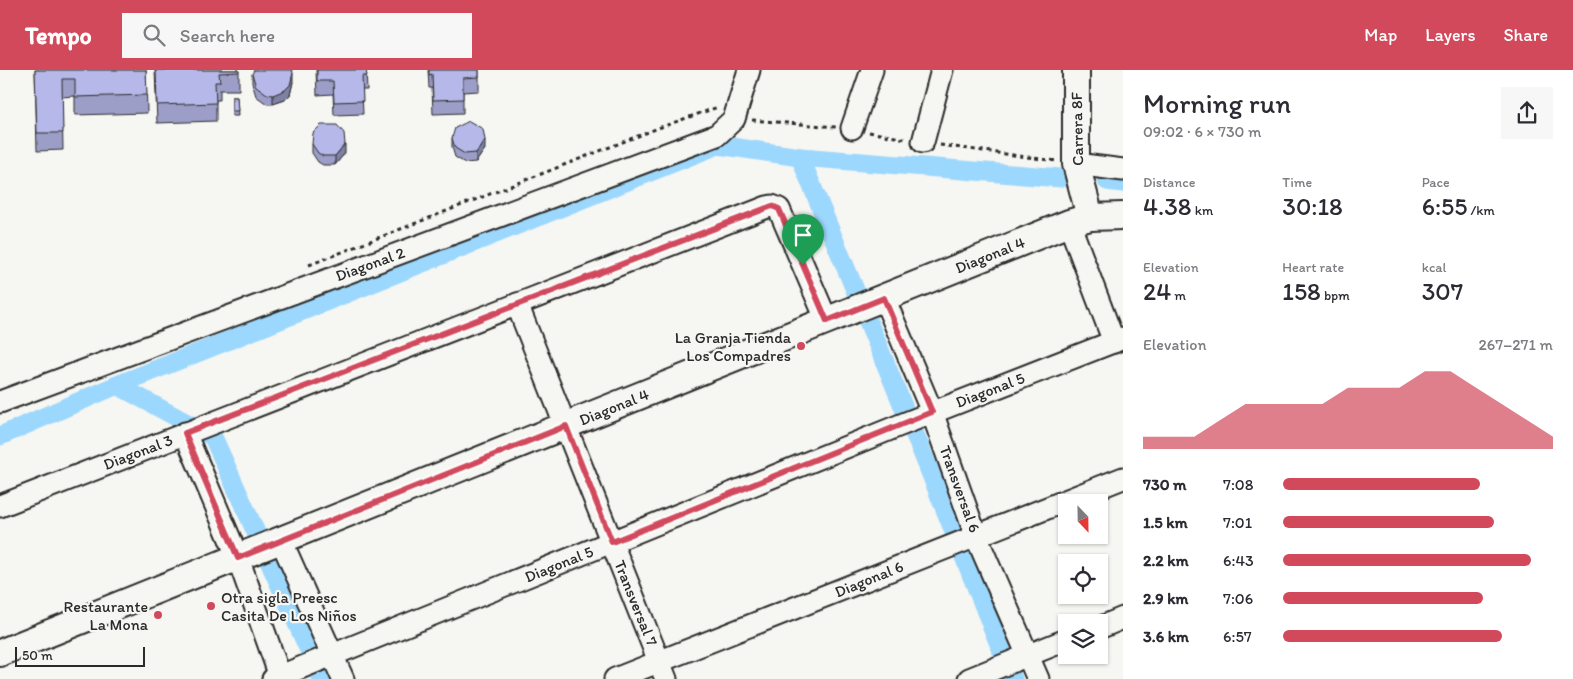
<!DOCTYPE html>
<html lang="en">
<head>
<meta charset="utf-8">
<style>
  :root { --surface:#fff; --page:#f7f7f7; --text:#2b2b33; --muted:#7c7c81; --accent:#d1495b }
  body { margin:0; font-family:Itim,sans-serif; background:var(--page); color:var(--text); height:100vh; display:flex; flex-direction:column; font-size:19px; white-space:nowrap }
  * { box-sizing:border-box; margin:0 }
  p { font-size:16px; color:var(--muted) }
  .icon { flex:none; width:28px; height:28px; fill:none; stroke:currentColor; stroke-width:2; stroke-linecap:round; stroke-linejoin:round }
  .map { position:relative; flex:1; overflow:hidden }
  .drawer { display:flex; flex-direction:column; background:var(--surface); width:450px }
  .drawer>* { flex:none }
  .needle { width:32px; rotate:158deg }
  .fabs { position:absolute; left:1058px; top:424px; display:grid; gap:10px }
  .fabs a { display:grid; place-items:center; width:50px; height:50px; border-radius:0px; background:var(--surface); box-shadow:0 1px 4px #0004; font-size:25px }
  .scale { position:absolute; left:15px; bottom:12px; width:130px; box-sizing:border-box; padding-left:5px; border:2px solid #2b2b2b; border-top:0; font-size:14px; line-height:18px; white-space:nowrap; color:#2b2b2b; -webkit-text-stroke:4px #f6f6f2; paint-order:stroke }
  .pin { position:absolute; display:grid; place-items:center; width:42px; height:42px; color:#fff; margin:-51px -21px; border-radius:50% 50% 50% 0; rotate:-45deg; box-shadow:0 0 5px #0007 }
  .pin .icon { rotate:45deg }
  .round { display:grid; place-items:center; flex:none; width:52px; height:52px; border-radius:0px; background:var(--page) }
  .headline { display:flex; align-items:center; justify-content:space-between; height:85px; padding:0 20px }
  h1 { font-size:28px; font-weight:600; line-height:38px }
  .stats { display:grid; grid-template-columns:repeat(3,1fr); gap:8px; height:85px; padding:5px 20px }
  .stats div { display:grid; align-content:center }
  .stats b { font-size:25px; font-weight:600 }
  .stats small { font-size:14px; font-weight:400 }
  .stats p { font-size:14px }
  .chart { height:140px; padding:10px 20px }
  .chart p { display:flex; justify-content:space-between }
  .chart svg { width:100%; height:90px; margin-top:5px; fill:var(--accent); opacity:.7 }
  ul { padding:0 20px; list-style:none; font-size:16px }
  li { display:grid; grid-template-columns:80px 60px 1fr; align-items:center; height:38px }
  li i { height:12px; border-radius:6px; background:var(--accent) }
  header { display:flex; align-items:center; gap:30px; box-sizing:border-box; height:70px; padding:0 25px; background:var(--accent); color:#fff }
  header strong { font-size:24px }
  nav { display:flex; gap:28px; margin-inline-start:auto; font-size:18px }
  .search { width:350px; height:45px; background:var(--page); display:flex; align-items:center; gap:12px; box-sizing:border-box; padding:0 18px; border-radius:0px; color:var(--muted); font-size:19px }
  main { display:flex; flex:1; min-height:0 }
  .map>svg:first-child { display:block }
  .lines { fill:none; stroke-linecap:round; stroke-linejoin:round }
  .canal { stroke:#9cd8fd; stroke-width:19 }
  .minor-casing { stroke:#2b2b2b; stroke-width:25 }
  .tertiary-casing { stroke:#2b2b2b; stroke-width:30 }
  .path { stroke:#2b2b2b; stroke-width:3; stroke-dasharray:4 4; stroke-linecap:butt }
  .minor { stroke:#f6f6f2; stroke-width:21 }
  .tertiary { stroke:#f6f6f2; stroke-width:26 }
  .wall { fill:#9c9ec8; stroke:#2b2b2b }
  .shaded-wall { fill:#7f81a3; stroke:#2b2b2b }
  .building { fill:#b5b8e9; stroke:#2b2b2b }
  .route-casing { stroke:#fff; stroke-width:10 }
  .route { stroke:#d1495b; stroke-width:6 }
  .poi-dot { fill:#d1495b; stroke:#f6f6f2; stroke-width:2 }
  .labels { text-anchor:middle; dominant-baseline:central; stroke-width:4.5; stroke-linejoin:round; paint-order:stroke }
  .street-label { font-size:16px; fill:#2b2b2b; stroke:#f6f6f2 }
  .poi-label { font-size:16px; fill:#2b2b2b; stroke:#f6f6f2; text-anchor:end }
</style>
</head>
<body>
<header>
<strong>Tempo</strong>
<div class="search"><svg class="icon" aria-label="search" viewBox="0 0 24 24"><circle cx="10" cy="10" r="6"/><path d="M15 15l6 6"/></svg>Search here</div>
<nav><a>Map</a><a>Layers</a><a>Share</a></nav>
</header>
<main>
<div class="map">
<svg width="1123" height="609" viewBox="0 0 1123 609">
  <rect width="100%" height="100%" fill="#f6f6f2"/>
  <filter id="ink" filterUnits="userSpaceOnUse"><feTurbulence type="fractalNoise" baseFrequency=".02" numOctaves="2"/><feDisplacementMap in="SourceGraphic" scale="10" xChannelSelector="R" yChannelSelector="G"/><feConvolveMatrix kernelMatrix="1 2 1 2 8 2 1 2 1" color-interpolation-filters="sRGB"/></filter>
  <g filter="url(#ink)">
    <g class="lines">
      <g class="canal">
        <polyline points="800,87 920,377 1013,609"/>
        <polyline points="1107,111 1123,113"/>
        <polyline points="117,315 213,367 322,609"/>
        <polyline points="0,366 117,315 718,75 800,87 1061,108"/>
      </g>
      <defs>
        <g id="minor">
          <polyline points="852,58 872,0"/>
          <polyline points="923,72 942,0"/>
          <polyline points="1076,94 1123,100"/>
          <polyline points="1069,153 1114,272"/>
          <polyline points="884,228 932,342 976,466 1038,609"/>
          <polyline points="517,234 666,609"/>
          <polyline points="0,332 717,65 734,49 749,0"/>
          <polyline points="185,363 238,488 281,609"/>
          <polyline points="0,436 767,137 772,136 779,139 827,251"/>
          <polyline points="281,470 343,609"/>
          <polyline points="1099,558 1123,548"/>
          <polyline points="273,609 898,356 1123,268"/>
          <polyline points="615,609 1123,408"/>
          <polyline points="969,609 1066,570"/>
        </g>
        <g id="tertiary">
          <polyline points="1076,0 1076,94 1090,147"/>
          <polyline points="0,583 1069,153 1090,147 1123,146"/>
        </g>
      </defs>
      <use href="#minor" class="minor-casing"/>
      <use href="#tertiary" class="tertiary-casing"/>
      <g class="path">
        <polyline points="752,50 836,57"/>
        <polyline points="869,62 905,69"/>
        <polyline points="940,75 1056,91"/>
        <polyline points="309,195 661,57 718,37"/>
      </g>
      <use href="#minor" class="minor"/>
      <use href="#tertiary" class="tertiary"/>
    </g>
    <g class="wall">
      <polygon points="35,0 146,0 147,43 75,45 75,26 62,27 63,80 37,81"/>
      <polygon points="155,0 239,0 239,20 220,20 220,30 216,30 216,51 157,53"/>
      <polygon points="316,0 366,0 367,20 362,20 363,44 334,45 333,24 317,25"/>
      <polygon points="428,0 479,0 479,21 463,22 463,43 433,44 432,18 429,18"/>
      <polygon points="252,4 293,12 290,25 285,30 273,34 267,34 256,26 252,13"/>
      <polygon points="232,27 237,27 238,46 232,46"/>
      <polygon points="452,68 485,79 476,92 465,93 455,87 452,77"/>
      <polygon points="312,74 345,83 335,95 323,95 318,92 312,83"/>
    </g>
    <g class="shaded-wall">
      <polygon points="293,3 293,12 290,25 285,30 273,34 273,25"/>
      <polygon points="485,70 485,79 476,92 476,83"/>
      <polygon points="345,74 345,83 335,95 335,86"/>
    </g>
    <g class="building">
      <polygon points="35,0 146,0 147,25 75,27 75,9 62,9 63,63 37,63"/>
      <polygon points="156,0 239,0 239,2 219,3 220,12 215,12 216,33 157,35"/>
      <polygon points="254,0 292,0 293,3 290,15 285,20 273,25 267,24 256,16 252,4"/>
      <polygon points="317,0 366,0 367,6 362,6 363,31 334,32 333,11 317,11"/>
      <polygon points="429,0 479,0 479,7 463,8 463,29 433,30 432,4 429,5"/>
      <polygon points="232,27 237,27 238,41 232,41"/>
      <polygon points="469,51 483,59 485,70 476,83 465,84 455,78 452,68 455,58"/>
      <polygon points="321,55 337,55 344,63 345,74 335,86 323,86 318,83 312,74 313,63"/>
    </g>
  </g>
  <g class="lines" filter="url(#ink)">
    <defs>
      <polygon id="route" points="772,136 779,139 827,251 884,228 932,342 612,472 566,356 238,488 185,363"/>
    </defs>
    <use href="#route" class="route-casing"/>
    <use href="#route" class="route"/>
  </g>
  <g class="poi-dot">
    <circle cx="801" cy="276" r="5"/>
    <circle cx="211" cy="536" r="5"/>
    <circle cx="158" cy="545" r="5"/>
  </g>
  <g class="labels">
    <g class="street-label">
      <text transform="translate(1077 59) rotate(-91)">Carrera 8F</text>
      <text transform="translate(990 185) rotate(-22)">Diagonal 4</text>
      <text transform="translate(370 194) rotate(-20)">Diagonal 2</text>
      <text transform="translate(990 320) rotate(-21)">Diagonal 5</text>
      <text transform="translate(614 337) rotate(-22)">Diagonal 4</text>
      <text transform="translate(138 382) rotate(-21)">Diagonal 3</text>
      <text transform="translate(960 419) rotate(70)">Transversal 6</text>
      <text transform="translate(559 494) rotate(-22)">Diagonal 5</text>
      <text transform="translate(869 509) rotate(-22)">Diagonal 6</text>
      <text transform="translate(636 533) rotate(68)">Transversal 7</text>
    </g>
    <g class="poi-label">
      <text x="791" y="267">La Granja Tienda<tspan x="791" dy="18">Los Compadres</tspan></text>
      <text x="221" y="527" text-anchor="start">Otra sigla Preesc<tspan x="221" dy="18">Casita De Los Niños</tspan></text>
      <text x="148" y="536">Restaurante<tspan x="148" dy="18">La Mona</tspan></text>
    </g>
  </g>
</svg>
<div class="fabs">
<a><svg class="needle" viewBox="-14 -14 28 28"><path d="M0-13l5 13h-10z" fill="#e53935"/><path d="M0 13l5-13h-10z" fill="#7c7c81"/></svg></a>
<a><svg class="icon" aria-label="locate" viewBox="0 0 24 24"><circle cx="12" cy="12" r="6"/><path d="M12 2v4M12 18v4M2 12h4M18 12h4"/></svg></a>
<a><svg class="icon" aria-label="layers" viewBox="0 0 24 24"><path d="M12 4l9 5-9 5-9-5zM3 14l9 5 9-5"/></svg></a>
</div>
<div class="scale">50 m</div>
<div class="pin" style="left:803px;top:195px;background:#1e9e55"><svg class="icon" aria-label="arrive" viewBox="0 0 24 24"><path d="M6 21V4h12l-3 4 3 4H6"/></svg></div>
</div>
<section class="drawer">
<div class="headline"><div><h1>Morning run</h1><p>09:02 · 6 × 730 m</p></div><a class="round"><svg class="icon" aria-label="share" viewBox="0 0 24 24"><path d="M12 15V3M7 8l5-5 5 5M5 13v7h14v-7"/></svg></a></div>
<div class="stats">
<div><p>Distance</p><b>4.38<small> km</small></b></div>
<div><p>Time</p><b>30:18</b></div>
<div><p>Pace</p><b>6:55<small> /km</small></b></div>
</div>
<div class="stats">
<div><p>Elevation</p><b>24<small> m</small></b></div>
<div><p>Heart rate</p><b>158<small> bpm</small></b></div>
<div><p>kcal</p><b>307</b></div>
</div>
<div class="chart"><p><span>Elevation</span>267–271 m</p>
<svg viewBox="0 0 160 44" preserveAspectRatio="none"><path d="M0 44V38L10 38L20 38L30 30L40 22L50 22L60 22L70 22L80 14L90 14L100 14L110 6L120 6L130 14L140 22L150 30L160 38V44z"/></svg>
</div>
<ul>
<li><b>730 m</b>7:08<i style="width:73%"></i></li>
<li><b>1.5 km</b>7:01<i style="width:78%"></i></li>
<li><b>2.2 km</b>6:43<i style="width:92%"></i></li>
<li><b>2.9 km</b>7:06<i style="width:74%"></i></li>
<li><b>3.6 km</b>6:57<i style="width:81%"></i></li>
</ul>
</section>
</main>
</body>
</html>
